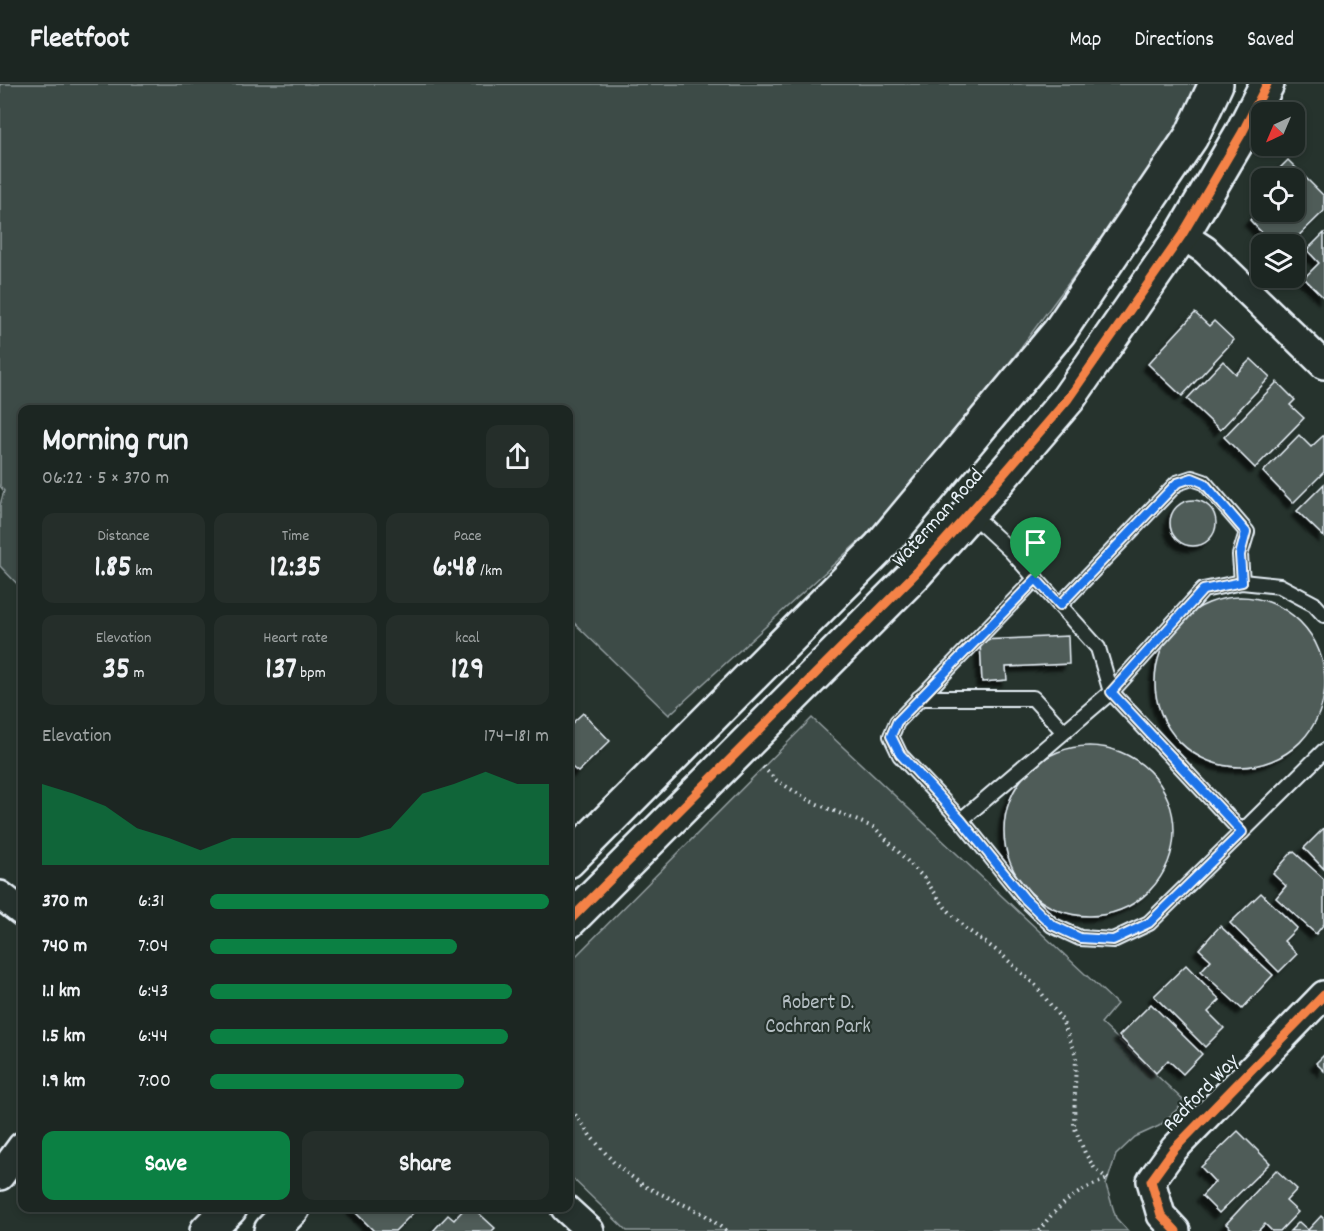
<!DOCTYPE html>
<html lang="en">
<head>
<meta charset="utf-8">
<style>
  :root { --surface:#1c2622; --page:#252e2a; --text:#f1f3f6; --muted:#a0a5a5; --line:#3a4340; --accent:#0b8043 }
  body { margin:0; font-family:Dekko,sans-serif; background:var(--page); color:var(--text); height:100vh; display:flex; flex-direction:column; font-size:22px; white-space:nowrap }
  * { box-sizing:border-box; margin:0 }
  p { font-size:20px; color:var(--muted) }
  .icon { flex:none; width:33px; height:33px; fill:none; stroke:currentColor; stroke-width:2; stroke-linecap:round; stroke-linejoin:round }
  .map { position:relative; flex:1; overflow:hidden }
  .details { position:absolute; left:18px; top:321px; width:555px; height:807px; display:flex; flex-direction:column; background:var(--surface); border-radius:12px; box-shadow:0 3px 9px #0003,0 0 0 2px var(--line) }
  .details>* { flex:none }
  .needle { width:39px; rotate:224deg }
  .fabs { position:absolute; left:1251px; top:18px; display:grid; gap:12px }
  .fabs a { display:grid; place-items:center; width:54px; height:54px; border-radius:12px; background:var(--surface); box-shadow:0 3px 9px #0003,0 0 0 2px var(--line); font-size:30px }
  .pin { position:absolute; display:grid; place-items:center; width:51px; height:51px; color:#fff; margin:-62px -26px; border-radius:50% 50% 50% 0; rotate:-45deg; box-shadow:0 0 6px #0007 }
  .pin .icon { rotate:45deg }
  .round { display:grid; place-items:center; flex:none; width:63px; height:63px; border-radius:12px; background:var(--page) }
  .headline { display:flex; align-items:center; justify-content:space-between; height:102px; padding:0 24px }
  h1 { font-size:33px; font-weight:700; line-height:45px }
  .stats { display:grid; grid-template-columns:repeat(3,1fr); gap:9px; height:102px; padding:6px 24px }
  .stats div { display:grid; align-content:center; border-radius:12px; background:var(--page); text-align:center }
  .stats b { font-size:30px; font-weight:700 }
  .stats small { font-size:16px; font-weight:400 }
  .stats p { font-size:16px }
  .chart { height:168px; padding:12px 24px }
  .chart p { display:flex; justify-content:space-between }
  .chart svg { width:100%; height:108px; margin-top:6px; fill:var(--accent); opacity:.7 }
  .action { display:flex; gap:12px; margin-top:auto; padding:12px 24px }
  .action a { flex:1; height:69px; border-radius:12px; background:var(--accent); color:#fff; font-size:24px; font-weight:700; line-height:69px; text-align:center }
  .action a+a { background:var(--page); color:var(--text) }
  ul { padding:0 24px; list-style:none; font-size:20px }
  li { display:grid; grid-template-columns:96px 72px 1fr; align-items:center; height:45px }
  li i { height:15px; border-radius:8px; background:var(--accent) }
  header { display:flex; align-items:center; gap:36px; box-sizing:border-box; height:84px; padding:0 30px; background:var(--surface); border-bottom:2px solid var(--line) }
  header strong { font-size:28px }
  nav { display:flex; gap:33px; margin-inline-start:auto; font-size:21px }
  .map>svg:first-child { display:block }
  .green { fill:#3e4b47; stroke:#939ea0; stroke-width:1.5 }
  .building { fill:#505c59; stroke:#e8f1f8; stroke-width:1.5; filter:url(#shadow) }
  .lines { fill:none; stroke-linecap:round; stroke-linejoin:round }
  .lane-casing { stroke:#e8f1f8; stroke-width:18 }
  .street-casing { stroke:#e8f1f8; stroke-width:32 }
  .secondary-casing { stroke:#e8f1f8; stroke-width:38 }
  .path { stroke:#e8f1f8; stroke-width:4; stroke-dasharray:1.5 4.5; stroke-linecap:butt }
  .lane { stroke:#26332d; stroke-width:14 }
  .street { stroke:#26332d; stroke-width:27 }
  .secondary { stroke:#26332d; stroke-width:33 }
  .cycleway-casing { stroke:#26332d; stroke-width:13 }
  .cycleway { stroke:#f48246; stroke-width:9 }
  .route-casing { stroke:#fff; stroke-width:12 }
  .route { stroke:#1a73e8; stroke-width:8 }
  .labels { text-anchor:middle; dominant-baseline:central; stroke-width:4.5; stroke-linejoin:round; paint-order:stroke }
  .street-label { font-size:21px; fill:#e8f1f8; stroke:#26332d }
  .park-label { font-size:21px; fill:#b5bfc3; stroke:#26332d }
</style>
</head>
<body>
<header>
<strong>Fleetfoot</strong>
<nav><a>Map</a><a>Directions</a><a>Saved</a></nav>
</header>
<div class="map">
<svg width="1324" height="1147" viewBox="0 0 1324 1147">
  <defs>
    <filter id="shadow"><feDropShadow dx="-5.5" dy="5.5" stdDeviation="1.5" flood-color="#0009"/></filter>
  </defs>
  <rect width="100%" height="100%" fill="#26332d"/>
  <filter id="ink" filterUnits="userSpaceOnUse"><feTurbulence type="fractalNoise" baseFrequency=".0167" numOctaves="2"/><feDisplacementMap in="SourceGraphic" scale="12" xChannelSelector="R" yChannelSelector="G"/><feConvolveMatrix kernelMatrix="1 2 1 2 8 2 1 2 1" color-interpolation-filters="sRGB"/></filter>
  <g filter="url(#ink)">
    <g class="green">
      <polygon points="0,0 1197,0 1171,61 915,406 669,631 569,534 568,326 22,326 22,505 0,482 0,421 4,407 0,402"/>
      <polygon points="812,634 1117,920 1101,939 1185,1018 1159,1042 1135,1053 1116,1071 1106,1101 1116,1134 1128,1147 627,1147 569,1091 569,879"/>
    </g>
    <g class="building">
      <polygon points="1288,76 1324,112 1324,127 1290,160 1265,160 1258,153 1262,149 1250,136 1262,124 1262,128 1294,128 1294,94 1270,94"/>
      <polygon points="1324,149 1324,214 1304,194 1319,179 1307,166"/>
      <polygon points="1195,229 1209,242 1214,237 1234,256 1182,312 1148,280"/>
      <polygon points="1251,275 1270,293 1220,346 1187,315 1223,277 1236,290"/>
      <polygon points="1277,298 1295,316 1290,321 1304,334 1255,384 1224,353"/>
      <polygon points="1299,351 1311,363 1324,351 1324,388 1293,419 1263,388"/>
      <polygon points="1324,400 1324,453 1297,427"/>
      <circle cx="1193" cy="439" r="23"/>
      <circle cx="1240" cy="598" r="85"/>
      <polygon points="1068,552 1069,580 1006,583 1007,596 982,598 980,556"/>
      <polygon points="583,629 610,657 578,688 568,680 568,643"/>
      <circle cx="1089" cy="747" r="85"/>
      <polygon points="1324,744 1324,785 1304,764"/>
      <polygon points="1293,767 1324,795 1324,840 1316,850 1276,814 1286,802 1273,790"/>
      <polygon points="1261,809 1297,844 1284,857 1297,870 1279,888 1230,839"/>
      <polygon points="1220,842 1273,891 1242,925 1201,887 1211,876 1199,865"/>
      <polygon points="1186,881 1220,916 1208,928 1224,944 1205,963 1154,912"/>
      <polygon points="1151,920 1202,970 1183,990 1168,976 1156,989 1119,952"/>
      <polygon points="1324,971 1324,987 1316,979"/>
      <polygon points="1238,1047 1270,1079 1219,1129 1202,1112 1215,1098 1201,1083"/>
      <polygon points="1276,1086 1297,1105 1286,1117 1298,1128 1280,1147 1272,1147 1265,1140 1258,1147 1234,1147 1226,1140"/>
      <polygon points="354,1124 418,1124 395,1147 374,1147 352,1125"/>
      <polygon points="465,1124 473,1124 495,1144 492,1147 433,1147 448,1131 454,1136"/>
      <polygon points="1321,1132 1324,1135 1324,1147 1290,1147 1299,1138 1308,1146"/>
    </g>
    <g class="lines">
      <defs>
        <g id="lane">
          <polyline points="970,429 1011,467 1098,564 1111,608 1242,748 1149,839 1113,856 1080,854 1052,841 1025,815 961,736 1111,608 1203,506 1242,498 1280,502 1314,520 1324,531"/>
          <polyline points="1060,521 1177,399 1192,394 1204,398 1247,448 1240,471 1242,498"/>
          <polyline points="919,614 1033,614 1063,647"/>
          <polyline points="961,736 900,671 891,652 897,638 1036,494"/>
          <polyline points="1242,748 1324,667"/>
        </g>
        <g id="street">
          <polyline points="1182,151 1205,166 1324,281"/>
          <polyline points="0,811 22,828"/>
          <polyline points="0,1092 22,1062"/>
          <polyline points="565,1124 590,1147"/>
          <polyline points="1176,1147 1161,1131 1151,1097 1174,1065 1324,911"/>
        </g>
        <g id="secondary">
          <polyline points="568,777 879,464 1059,248 1191,53 1216,0"/>
          <polyline points="568,838 915,490 990,406 1068,315 1182,151 1242,49 1267,0"/>
          <polyline points="207,1147 230,1124"/>
          <polyline points="271,1147 293,1124"/>
        </g>
      </defs>
      <use href="#lane" class="lane-casing"/>
      <use href="#street" class="street-casing"/>
      <use href="#secondary" class="secondary-casing"/>
      <g class="path">
        <polyline points="763,683 776,696 810,717 875,744 924,794 945,823 965,844 1000,869 1036,902 1062,936 1076,971 1074,1042 1085,1069 1095,1085 1108,1095"/>
        <polyline points="568,1021 592,1054 616,1081 644,1102 704,1130 726,1147"/>
        <path d="M1039,1147C1056,1122 1079,1105 1108,1095"/>
      </g>
      <use href="#lane" class="lane"/>
      <use href="#street" class="street"/>
      <use href="#secondary" class="secondary"/>
      <defs>
        <g id="cycleway">
          <polyline points="568,838 915,490 990,406 1068,315 1182,151 1242,49 1267,0"/>
          <polyline points="1176,1147 1161,1131 1151,1097 1174,1065 1324,911"/>
        </g>
      </defs>
      <use href="#cycleway" class="cycleway-casing"/>
      <use href="#cycleway" class="cycleway"/>
    </g>
  </g>
  <g class="lines" filter="url(#ink)">
    <defs>
      <polygon id="route" points="1192,394 1204,399 1246,448 1240,471 1242,498 1203,506 1111,608 1242,748 1149,839 1113,856 1080,854 1052,841 1025,815 961,736 900,670 891,652 897,638 1036,495 1060,521 1177,399"/>
    </defs>
    <use href="#route" class="route-casing"/>
    <use href="#route" class="route"/>
  </g>
  <g class="labels">
    <g class="street-label">
      <text transform="translate(939 435) rotate(-48)">Waterman Road</text>
      <text transform="translate(1202 1010) rotate(-46)">Redford Way</text>
    </g>
    <g class="park-label">
      <text x="818" y="920">Robert D.<tspan x="818" dy="24">Cochran Park</tspan></text>
    </g>
  </g>
</svg>
<div class="fabs">
<a><svg class="needle" viewBox="-14 -14 28 28"><path d="M0-13l5 13h-10z" fill="#e53935"/><path d="M0 13l5-13h-10z" fill="#a0a5a5"/></svg></a>
<a><svg class="icon" aria-label="locate" viewBox="0 0 24 24"><circle cx="12" cy="12" r="6"/><path d="M12 2v4M12 18v4M2 12h4M18 12h4"/></svg></a>
<a><svg class="icon" aria-label="layers" viewBox="0 0 24 24"><path d="M12 4l9 5-9 5-9-5zM3 14l9 5 9-5"/></svg></a>
</div>
<div class="pin" style="left:1036px;top:495px;background:#1e9e55"><svg class="icon" aria-label="arrive" viewBox="0 0 24 24"><path d="M6 21V4h12l-3 4 3 4H6"/></svg></div>
<section class="details">
<div class="headline"><div><h1>Morning run</h1><p>06:22 · 5 × 370 m</p></div><a class="round"><svg class="icon" aria-label="share" viewBox="0 0 24 24"><path d="M12 15V3M7 8l5-5 5 5M5 13v7h14v-7"/></svg></a></div>
<div class="stats">
<div><p>Distance</p><b>1.85<small> km</small></b></div>
<div><p>Time</p><b>12:35</b></div>
<div><p>Pace</p><b>6:48<small> /km</small></b></div>
</div>
<div class="stats">
<div><p>Elevation</p><b>35<small> m</small></b></div>
<div><p>Heart rate</p><b>137<small> bpm</small></b></div>
<div><p>kcal</p><b>129</b></div>
</div>
<div class="chart"><p><span>Elevation</span>174–181 m</p>
<svg viewBox="0 0 160 44" preserveAspectRatio="none"><path d="M0 44V11L10 15L20 20L30 29L40 33L50 38L60 33L70 33L80 33L90 33L100 33L110 29L120 15L130 11L140 6L150 11L160 11V44z"/></svg>
</div>
<ul>
<li><b>370 m</b>6:31<i style="width:100%"></i></li>
<li><b>740 m</b>7:04<i style="width:73%"></i></li>
<li><b>1.1 km</b>6:43<i style="width:89%"></i></li>
<li><b>1.5 km</b>6:44<i style="width:88%"></i></li>
<li><b>1.9 km</b>7:00<i style="width:75%"></i></li>
</ul>
<div class="action"><a>Save</a><a>Share</a></div>
</section>
</div>
</body>
</html>
